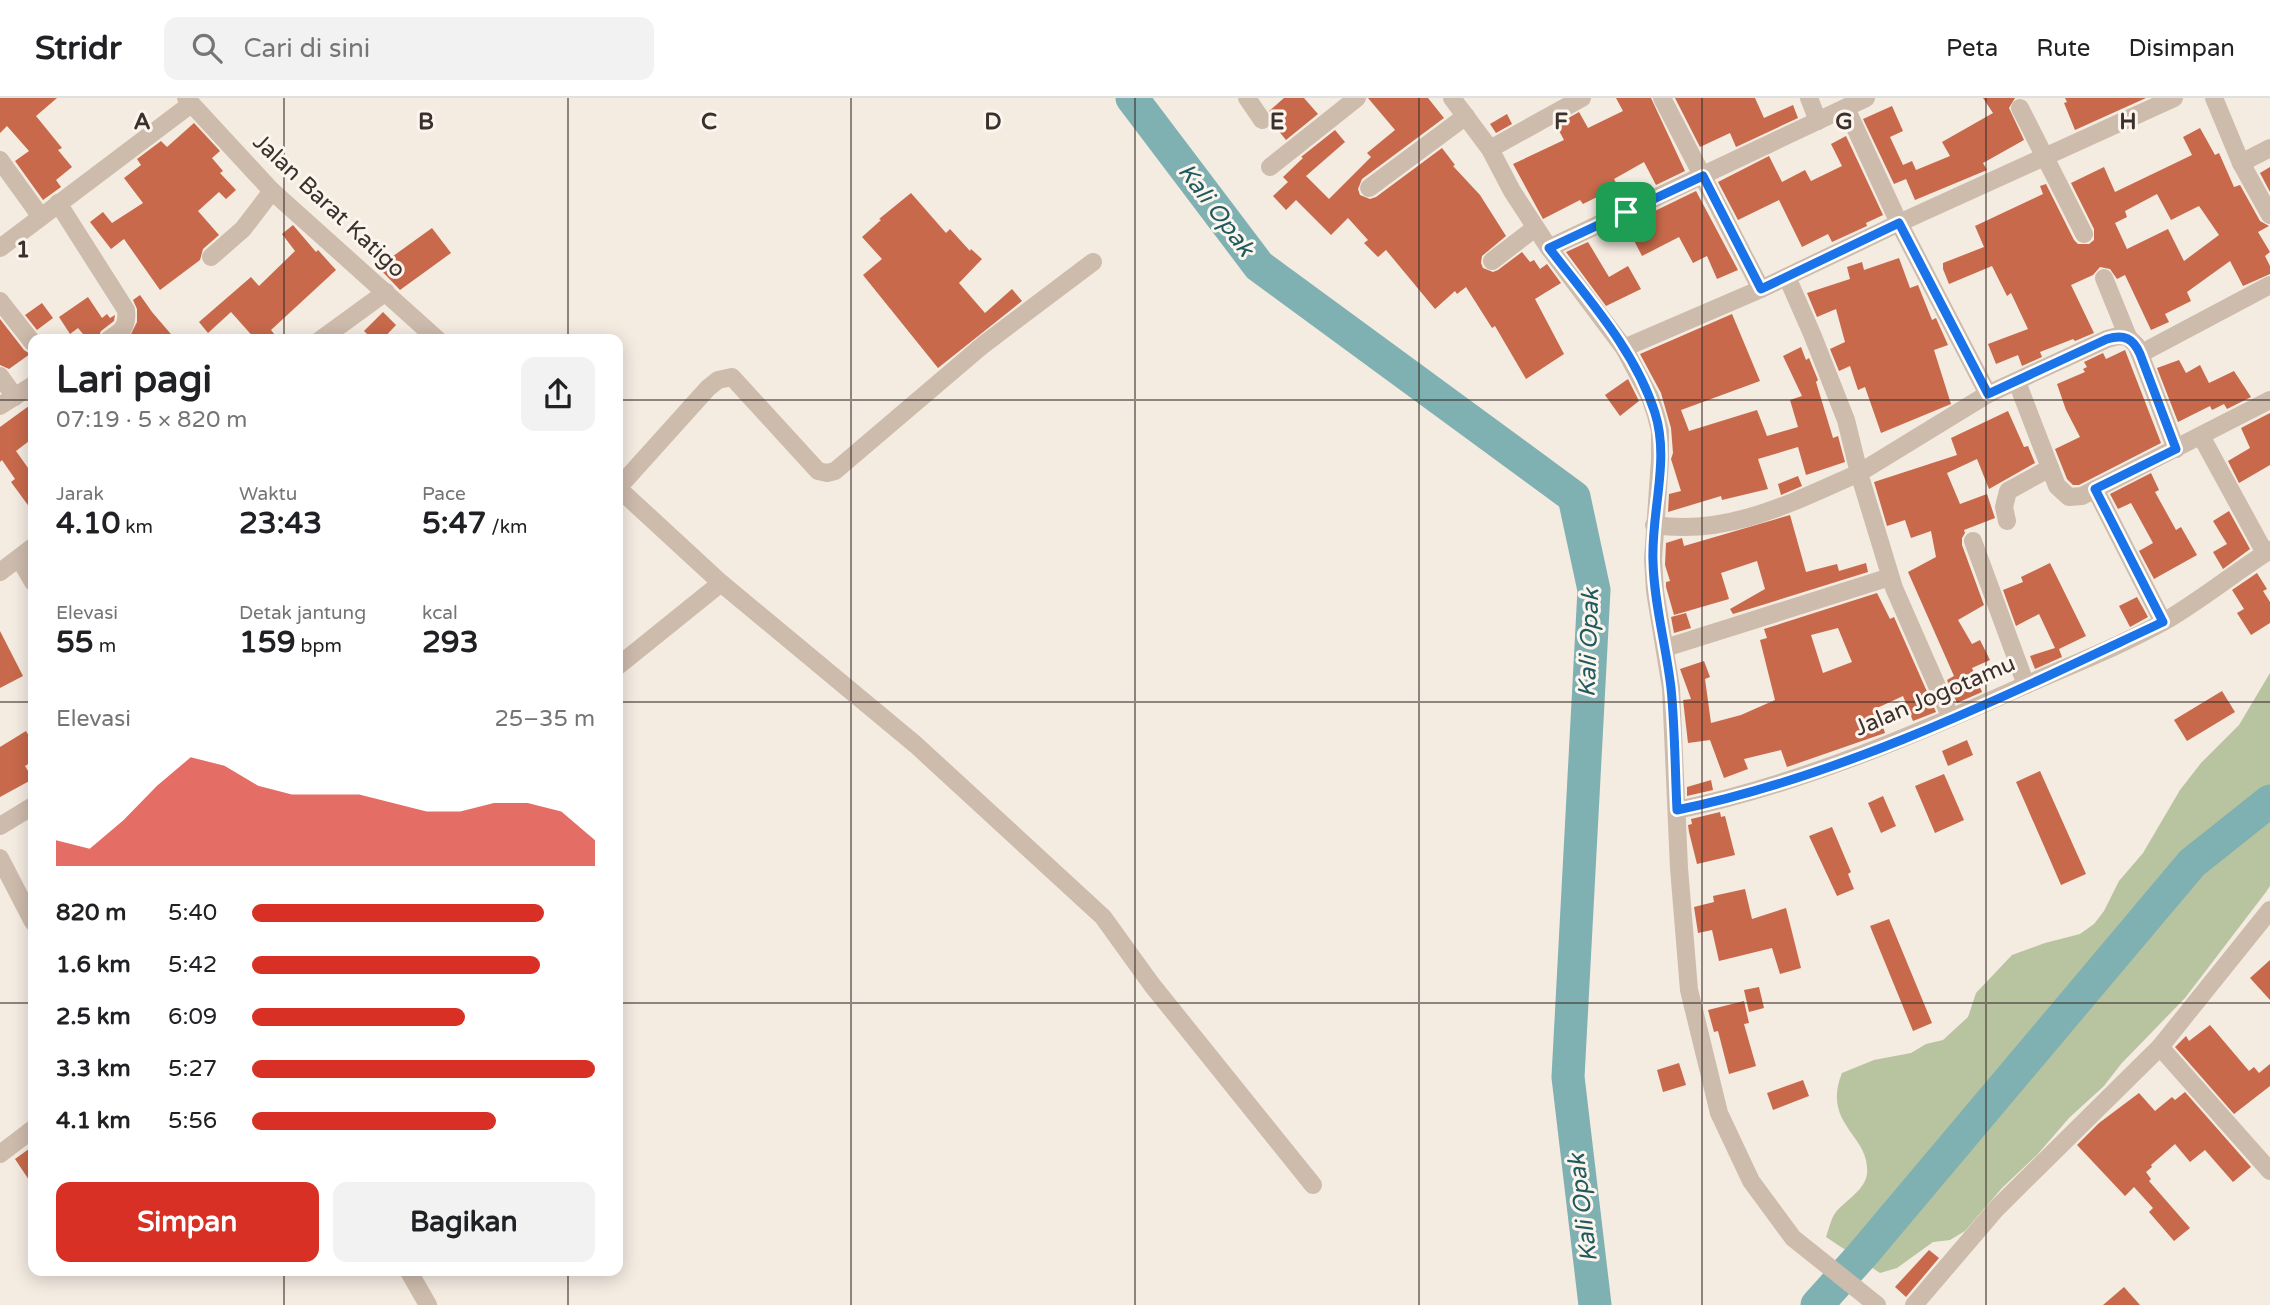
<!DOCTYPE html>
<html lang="id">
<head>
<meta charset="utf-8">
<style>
  :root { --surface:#fff; --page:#f2f2f2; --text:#202124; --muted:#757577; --line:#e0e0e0; --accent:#d93025 }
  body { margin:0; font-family:"Varela Round",sans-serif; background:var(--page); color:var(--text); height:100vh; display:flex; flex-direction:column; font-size:26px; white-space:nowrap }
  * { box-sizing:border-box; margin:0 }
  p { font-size:23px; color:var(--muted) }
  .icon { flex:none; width:38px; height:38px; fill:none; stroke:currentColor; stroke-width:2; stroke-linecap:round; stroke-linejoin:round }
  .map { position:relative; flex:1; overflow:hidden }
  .details { position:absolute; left:28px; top:236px; width:595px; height:942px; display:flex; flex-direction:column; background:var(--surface); border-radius:14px; box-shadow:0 4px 18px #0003 }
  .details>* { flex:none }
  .pin { position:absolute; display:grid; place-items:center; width:60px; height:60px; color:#fff; margin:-30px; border-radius:14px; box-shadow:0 4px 10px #0006 }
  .round { display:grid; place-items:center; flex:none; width:74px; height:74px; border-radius:14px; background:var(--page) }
  .overview { display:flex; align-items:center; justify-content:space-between; height:119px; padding:0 28px }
  h1 { font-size:38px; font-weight:800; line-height:52px }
  .metrics { display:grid; grid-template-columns:repeat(3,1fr); gap:10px; height:119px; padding:7px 28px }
  .metrics div { display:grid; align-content:center }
  .metrics b { font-size:30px; font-weight:800 }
  .metrics small { font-size:19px; font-weight:400 }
  .metrics p { font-size:19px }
  .chart { height:196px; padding:14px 28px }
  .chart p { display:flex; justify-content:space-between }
  .chart svg { width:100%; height:126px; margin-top:7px; fill:var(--accent); opacity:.7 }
  .button { display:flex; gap:14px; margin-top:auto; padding:14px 28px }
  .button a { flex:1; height:80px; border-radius:14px; background:var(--accent); color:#fff; font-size:28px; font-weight:800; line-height:80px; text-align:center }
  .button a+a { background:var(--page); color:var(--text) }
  ul { padding:0 28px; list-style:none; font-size:23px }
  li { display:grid; grid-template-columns:112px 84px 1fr; align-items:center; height:52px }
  li i { height:18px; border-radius:9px; background:var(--accent) }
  header { display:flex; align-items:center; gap:42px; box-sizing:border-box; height:98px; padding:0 35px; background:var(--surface); border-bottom:2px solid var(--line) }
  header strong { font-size:33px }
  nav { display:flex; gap:38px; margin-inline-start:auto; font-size:24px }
  .search { width:490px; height:63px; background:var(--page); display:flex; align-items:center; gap:18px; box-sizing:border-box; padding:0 24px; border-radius:14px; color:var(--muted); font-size:26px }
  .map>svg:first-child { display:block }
  .green { fill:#b8c4a0 }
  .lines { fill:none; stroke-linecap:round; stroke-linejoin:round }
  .river { stroke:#7fb0b2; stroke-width:33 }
  .building { fill:#c8694b; fill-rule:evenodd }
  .minor { stroke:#cdbbac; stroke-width:18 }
  .route-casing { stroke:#fff; stroke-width:14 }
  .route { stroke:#1a73e8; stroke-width:9 }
  .grid { fill:none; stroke:#3b302b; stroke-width:2; stroke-opacity:0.55 }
  .labels { text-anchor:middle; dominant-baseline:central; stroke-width:6; stroke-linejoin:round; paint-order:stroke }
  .street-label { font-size:23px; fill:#3b302b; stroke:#fbf5ee }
  .water-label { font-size:24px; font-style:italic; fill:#1f5a5e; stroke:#fbf5ee }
  .grid-label { font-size:23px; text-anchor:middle; font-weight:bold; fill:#3b302b; stroke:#fbf5ee; stroke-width:6; stroke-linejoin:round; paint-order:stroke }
</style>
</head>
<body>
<header>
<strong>Stridr</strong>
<div class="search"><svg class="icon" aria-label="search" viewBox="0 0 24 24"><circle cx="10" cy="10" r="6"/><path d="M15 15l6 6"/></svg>Cari di sini</div>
<nav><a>Peta</a><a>Rute</a><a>Disimpan</a></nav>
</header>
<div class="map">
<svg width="2270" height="1207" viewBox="0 0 2270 1207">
  <rect width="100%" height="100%" fill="#f4ebe1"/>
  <path class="green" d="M2270,575V788L2266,794L2185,900L2121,966L2104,988L2069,1020L2037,1057L2002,1090L1965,1133L1950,1142L1933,1144L1897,1170L1880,1175L1826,1139C1829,1131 1831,1120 1836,1114C1846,1102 1865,1092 1867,1076C1871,1037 1821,1027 1842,975L1874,962L1911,955L1926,946L1943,942L1968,919L1976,895L2012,857L2045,845L2080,836L2094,826L2104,813L2119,783L2143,755L2180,692L2201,665L2239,627Z"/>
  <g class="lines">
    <g class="river">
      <polyline points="1132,0 1259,168 1574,399 1594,492 1568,979 1595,1207"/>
      <polyline points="1817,1207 1862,1157 2192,765 2270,703"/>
    </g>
  </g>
  <g class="building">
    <polygon points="0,0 57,0 36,18 62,50 58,52 72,69 56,82 61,89 43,102 15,63 29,53 7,28 0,35"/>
    <polygon points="1284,0 1304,0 1318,16 1286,42 1273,26 1273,20 1269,13"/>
    <polygon points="1368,0 1428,0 1444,20 1362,81 1358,91 1360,97 1370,101 1376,99 1442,50 1455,67 1453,68 1480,97 1506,138 1482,158 1481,165 1483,170 1493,174 1498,172 1522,154 1530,164 1534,162 1540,171 1547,166 1561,185 1535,201 1564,256 1526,281 1495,228 1492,230 1466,189 1457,196 1455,193 1435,211 1386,152 1378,159 1364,145 1368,142 1348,120 1331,137 1296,102 1286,112 1273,98 1288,84 1283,79 1303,60 1301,59 1335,32 1345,44 1306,78 1329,101 1371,59 1367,55 1395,32"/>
    <polygon points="1616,0 1651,0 1685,73 1656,87 1644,64 1614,81 1625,101 1608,109 1601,97 1583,106 1580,102 1543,121 1513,66 1564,42 1556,27 1579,14 1588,30 1623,13"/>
    <polygon points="1675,0 1755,0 1764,20 1793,7 1798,20 1736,49 1730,35 1700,49"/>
    <polygon points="1983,0 2015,0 2009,10 2024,42 1983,65 1987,72 1915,102 1906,81 1894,86 1863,21 1892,8 1903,33 1890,39 1903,67 1912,63 1916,72 1950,58 1942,44 1993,15"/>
    <polygon points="2065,0 2146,0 2075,32 2064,5 2067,4"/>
    <polygon points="1507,16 1512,26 1496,35 1490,26"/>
    <polygon points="194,25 220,53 212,60 223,73 220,75 236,92 226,101 219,94 198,113 219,137 203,151 200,162 160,192 124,141 111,151 90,124 103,114 112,125 143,105 124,80 141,67 137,61 161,43 167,49"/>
    <path d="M2200,30L2215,57L2219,55L2234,89L2240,87L2260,123L2269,128L2258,134L2270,154L2265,158L2270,168V176L2243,188L2230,163L2187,194L2191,203L2165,216L2169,224L2151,232L2125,177L2117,181L2110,171L2100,169L2093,177L2071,187L2094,235L2075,243L2073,241L2040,254L2042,259L2022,268L2018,257L1996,266L1988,246L2028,231L2011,195L2007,198L1992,168L1949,186L1943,171V165L1984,149L1975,128L2043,96L2040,88L2046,86L2074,142L2078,146H2089L2094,142V131L2071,85L2104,69L2115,94L2192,57L2183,39ZM2157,96L2171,122L2199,108L2219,137L2184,163L2168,131L2127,151L2115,125L2127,119L2125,113Z"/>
    <polygon points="1846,38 1883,117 1866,125 1867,128 1832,144 1828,136 1802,149 1779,102 1738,122 1718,84 1769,58 1782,84 1805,72 1811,83 1842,68 1831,46"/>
    <polygon points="2270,69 2270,94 2260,75"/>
    <polygon points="1696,93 1738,172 1717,181 1707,158 1693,165 1679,139 1642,158 1626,127"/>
    <polygon points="911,95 946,135 950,131 970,153 971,151 982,161 959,185 985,215 1012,191 1022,203 938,270 863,177 882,161 862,139 881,122 879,121"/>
    <polygon points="293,127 316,154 318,152 336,172 271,232 279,242 256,242 231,214 208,235 199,224 251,179 259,188 295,153 282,136"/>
    <polygon points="432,130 451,155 400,192 378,169"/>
    <polygon points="1588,144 1609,179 1628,168 1641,191 1606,208 1566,154"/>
    <polygon points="1899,160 1910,190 1918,187 1932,222 1936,220 1948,247 1934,252 1951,306 1881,335 1865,289 1858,292 1850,268 1839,273 1830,251 1845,244 1836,211 1817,219 1807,195 1850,181 1847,169 1862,164 1864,172"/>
    <polygon points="140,197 152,214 176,242 128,242 137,224 137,211 133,202"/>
    <polygon points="88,199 102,220 107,216 110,220 115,217 114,223 101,233 97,242 88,242 78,230 70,236 59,219"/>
    <polygon points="42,205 53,220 37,232 25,217"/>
    <polygon points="383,214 396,227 382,242 373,242 364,233"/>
    <polygon points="1732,216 1760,283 1681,312 1689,333 1757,312 1767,338 1798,329 1790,302 1802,298 1783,258 1801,249 1806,262 1809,260 1818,282 1816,284 1833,340 1838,338 1845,364 1806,377 1798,349 1758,361 1768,391 1722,402 1721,398 1668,414 1669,396 1681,393 1671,361 1673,355 1671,330 1661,295 1640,256"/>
    <polygon points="0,221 24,252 30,256 9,271 0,267"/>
    <polygon points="2125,252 2161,345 2079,387 2073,387 2067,381 2055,351 2080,339 2066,312 2057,286 2085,274 2083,271 2087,269 2084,264 2103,255 2106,261"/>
    <polygon points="2179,262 2186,275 2200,267 2209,285 2234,273 2251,299 2227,311 2224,306 2212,312 2210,308 2178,324 2157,270"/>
    <polygon points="1628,281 1639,303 1620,318 1605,297"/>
    <polygon points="33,305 33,340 16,353 33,377 33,414 11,384 15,381 2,362 0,364 0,329"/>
    <polygon points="2008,313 2024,349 2028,348 2035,365 1989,391 1977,361 1947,375 1960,406 1987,396 1995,420 1964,432 1965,435 1962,440 1962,447 1984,507 1958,522 1972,546 1980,542 1990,562 1972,570 1982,594 1957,605 1947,582 1954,578 1908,474 1936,459 1931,433 1911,440 1905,422 1887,428 1874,384 1957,357 1951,340"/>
    <polygon points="2270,315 2270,367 2239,385 2228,363 2250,350 2241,330"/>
    <polygon points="2151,375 2159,392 2155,394 2176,432 2181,429 2197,457 2154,481 2139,453 2153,445 2131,405 2118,411 2110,396"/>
    <polygon points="1798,378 1802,388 1781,397 1778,386"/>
    <polygon points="2229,413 2250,451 2223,471 2213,454 2227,446 2213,423"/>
    <polygon points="1790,417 1806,474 1837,466 1839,473 1866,465 1868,474 1733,516 1730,511 1765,491 1757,463 1721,475 1729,501 1674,517 1666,489 1666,484 1670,483 1665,467 1666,445 1682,440 1684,448"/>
    <polygon points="2050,465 2086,538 2059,551 2062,559 2035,571 2030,558 2055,550 2039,516 2016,528 2003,492 2023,484 2021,479"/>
    <polygon points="2257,475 2267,491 2263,493 2270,504 2270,525 2251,537 2237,515 2244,511 2232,492"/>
    <path d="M1877,495L1890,521L1894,519L1936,614L1913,623L1903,598L1877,610L1885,635L1787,669L1781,652L1744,661L1748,671L1724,680L1710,642L1688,645L1683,602L1691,601L1680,571L1704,563L1710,579L1705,581L1711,625L1741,617L1775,602L1760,542L1767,540L1764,531ZM1838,530L1852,564L1823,575L1811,537Z"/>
    <polygon points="2137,499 2148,519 2130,529 2119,508"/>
    <polygon points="1686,515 1691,530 1674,535 1671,519"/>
    <polygon points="0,533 23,578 0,590"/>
    <polygon points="2222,593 2235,614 2187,643 2174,622"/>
    <polygon points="26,633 33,645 33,663 25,668 33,681 0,699 0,649"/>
    <polygon points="1967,642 1973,657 1948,668 1942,653"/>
    <polygon points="2040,673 2086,776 2061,787 2016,684"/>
    <polygon points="1944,676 1964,722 1935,735 1915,688"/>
    <polygon points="1711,682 1713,692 1687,698 1687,689"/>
    <polygon points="1883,698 1896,728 1881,735 1868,705"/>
    <polygon points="1720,714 1721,719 1725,718 1735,757 1697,766 1689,734 1688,727 1692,726 1691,721"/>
    <polygon points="1832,729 1851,774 1848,776 1854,791 1837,798 1809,738"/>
    <polygon points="1745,791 1752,821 1786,810 1801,870 1780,876 1772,850 1719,863 1712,832 1698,835 1694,809 1714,804 1713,798"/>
    <polygon points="1889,821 1932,925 1913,933 1870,828"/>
    <polygon points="2270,862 2270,902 2250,880"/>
    <polygon points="1759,889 1764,910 1749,914 1744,892"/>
    <polygon points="1744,903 1749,925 1744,926 1756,968 1729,976 1718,933 1714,934 1708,912"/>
    <polygon points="2210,927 2249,973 2254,969 2259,975 2270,966 2270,988 2234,1016 2175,949 2186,938 2189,943"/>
    <polygon points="1679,965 1686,987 1663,994 1657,972"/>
    <polygon points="1803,982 1809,998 1773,1012 1767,995"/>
    <polygon points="2185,994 2251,1069 2233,1084 2205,1052 2190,1064 2175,1046 2151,1067 2152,1069 2146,1074 2151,1081 2149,1083 2190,1130 2174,1143 2149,1114 2153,1110 2134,1089 2125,1098 2077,1047 2099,1025 2139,995 2155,1013 2172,999 2175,1002"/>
    <polygon points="33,1048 33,1088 15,1061"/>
    <polygon points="1929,1152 1939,1160 1906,1199 1895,1189"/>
    <polygon points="2124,1189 2140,1207 2103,1207"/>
  </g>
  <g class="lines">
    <g class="minor">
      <polyline points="186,0 272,93 438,242"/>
      <polyline points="1247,0 1262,22"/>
      <polyline points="1452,0 1490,51 1512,93 1549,150 1624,250 1650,299 1656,317 1660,333 1660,362 1653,461 1655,493 1671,590 1679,770 1689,892 1719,1015 1751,1083 1793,1140 1877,1207"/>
      <polyline points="1662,0 1761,191"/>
      <polyline points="1809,0 1818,23"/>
      <polyline points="2214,0 2241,65 2270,117"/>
      <polyline points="1846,10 1899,125 1988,296"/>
      <polyline points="2020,10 2084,136"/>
      <polyline points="1490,51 1582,0"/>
      <polyline points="0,62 41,119"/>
      <polyline points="2241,65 2270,50"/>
      <polyline points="1270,69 1357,0"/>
      <polyline points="1369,90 1466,18"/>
      <path d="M58,105L126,212C128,229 122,233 108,242"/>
      <polyline points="0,150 191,6"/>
      <polyline points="1549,150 1866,0"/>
      <polyline points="211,159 243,131 272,93"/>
      <polyline points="1492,163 1535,130"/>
      <polyline points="2104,180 2128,239"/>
      <polyline points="0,203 33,245"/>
      <polyline points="320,242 386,194"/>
      <polyline points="1624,250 1761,191 1899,125 2174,0"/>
      <polyline points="2140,256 2176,351"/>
      <polyline points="0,278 15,299"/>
      <polyline points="2017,284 2057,388 2069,399 2082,398 2270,302"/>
      <polyline points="0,308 33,287"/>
      <polyline points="2201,338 2265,455"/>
      <polyline points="618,390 721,485 916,647 1103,819 1152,887 1313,1087"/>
      <polyline points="618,390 708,290 718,282 732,279 818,373 827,375 835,373 983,247 1093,164"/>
      <polyline points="2095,391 2163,524"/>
      <polyline points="2007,423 2004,409 2008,393 2050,370"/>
      <path d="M1654,427C1729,438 1793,404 1859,375L1846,322L1812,236L1787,179"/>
      <polyline points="1973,443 2026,587"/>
      <polyline points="19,460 33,484"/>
      <polyline points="0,474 33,449"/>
      <polyline points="1665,550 1890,479"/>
      <polyline points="618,568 721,485"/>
      <polyline points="1951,620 1894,490 1859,375 1988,296 2107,241 2118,238 2128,239 2136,247 2140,256 2270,187"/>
      <path d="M1677,712C1797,687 1910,639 2021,589C2068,568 2119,549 2165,523C2201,502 2234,475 2270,452"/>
      <polyline points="0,728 33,708"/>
      <polyline points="0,760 33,824"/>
      <polyline points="2160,949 2270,1073"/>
      <polyline points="0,1056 33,1031"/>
      <polyline points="408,1172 428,1207"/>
      <polyline points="1914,1207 1997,1110 2160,949 2270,812"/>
    </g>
  </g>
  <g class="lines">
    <defs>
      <path id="route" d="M1703,78L1761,191L1899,125L1988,296L2107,241C2124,236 2133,240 2140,256L2176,351L2095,391L2163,524C2007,597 1847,677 1677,712C1675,672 1675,630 1671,590C1666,547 1654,506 1653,463C1651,414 1670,362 1655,315C1635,252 1588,201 1549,150Z"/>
    </defs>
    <use href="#route" class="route-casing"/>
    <use href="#route" class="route"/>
  </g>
  <path class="grid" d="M284,0V242M568,0V242M851,0V1207M1135,0V1207M1419,0V1207M1702,0V1207M1986,0V1207M0,302H33M618,302H2270M0,604H33M618,604H2270M0,905H33M618,905H2270M284,1172V1207M568,1172V1207"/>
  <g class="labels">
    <g class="street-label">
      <text transform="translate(329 108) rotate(43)">Jalan Barat Katigo</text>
      <text transform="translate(1935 598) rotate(-23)">Jalan Jogotamu</text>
    </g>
    <g class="water-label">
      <text transform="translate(1216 112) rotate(53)">Kali Opak</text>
      <text transform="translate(1589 545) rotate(-88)">Kali Opak</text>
      <text transform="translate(1583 1110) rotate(-97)">Kali Opak</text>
    </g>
  </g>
  <g class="grid-label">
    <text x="142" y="31">A</text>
    <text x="426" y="31">B</text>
    <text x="709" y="31">C</text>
    <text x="993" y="31">D</text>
    <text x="1277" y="31">E</text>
    <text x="1561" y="31">F</text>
    <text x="1844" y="31">G</text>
    <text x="2128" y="31">H</text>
    <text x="23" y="159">1</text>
  </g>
</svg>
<div class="pin" style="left:1626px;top:114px;background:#1e9e55"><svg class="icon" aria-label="arrive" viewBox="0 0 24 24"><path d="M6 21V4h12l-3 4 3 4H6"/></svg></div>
<section class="details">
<div class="overview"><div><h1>Lari pagi</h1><p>07:19 · 5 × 820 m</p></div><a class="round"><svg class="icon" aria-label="share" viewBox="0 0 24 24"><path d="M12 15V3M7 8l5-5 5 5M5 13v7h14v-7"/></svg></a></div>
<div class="metrics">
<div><p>Jarak</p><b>4.10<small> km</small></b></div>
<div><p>Waktu</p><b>23:43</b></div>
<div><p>Pace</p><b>5:47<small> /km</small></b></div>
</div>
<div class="metrics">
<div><p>Elevasi</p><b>55<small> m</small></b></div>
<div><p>Detak jantung</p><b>159<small> bpm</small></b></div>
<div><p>kcal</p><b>293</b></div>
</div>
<div class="chart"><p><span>Elevasi</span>25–35 m</p>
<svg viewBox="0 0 160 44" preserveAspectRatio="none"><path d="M0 44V35L10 38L20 28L30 16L40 6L50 9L60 16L70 19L80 19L90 19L100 22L110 25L120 25L130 22L140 22L150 25L160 35V44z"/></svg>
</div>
<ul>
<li><b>820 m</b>5:40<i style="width:85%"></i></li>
<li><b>1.6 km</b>5:42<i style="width:84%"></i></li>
<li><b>2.5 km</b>6:09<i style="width:62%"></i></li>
<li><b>3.3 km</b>5:27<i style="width:100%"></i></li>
<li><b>4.1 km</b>5:56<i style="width:71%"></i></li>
</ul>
<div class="button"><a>Simpan</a><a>Bagikan</a></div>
</section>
</div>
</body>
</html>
